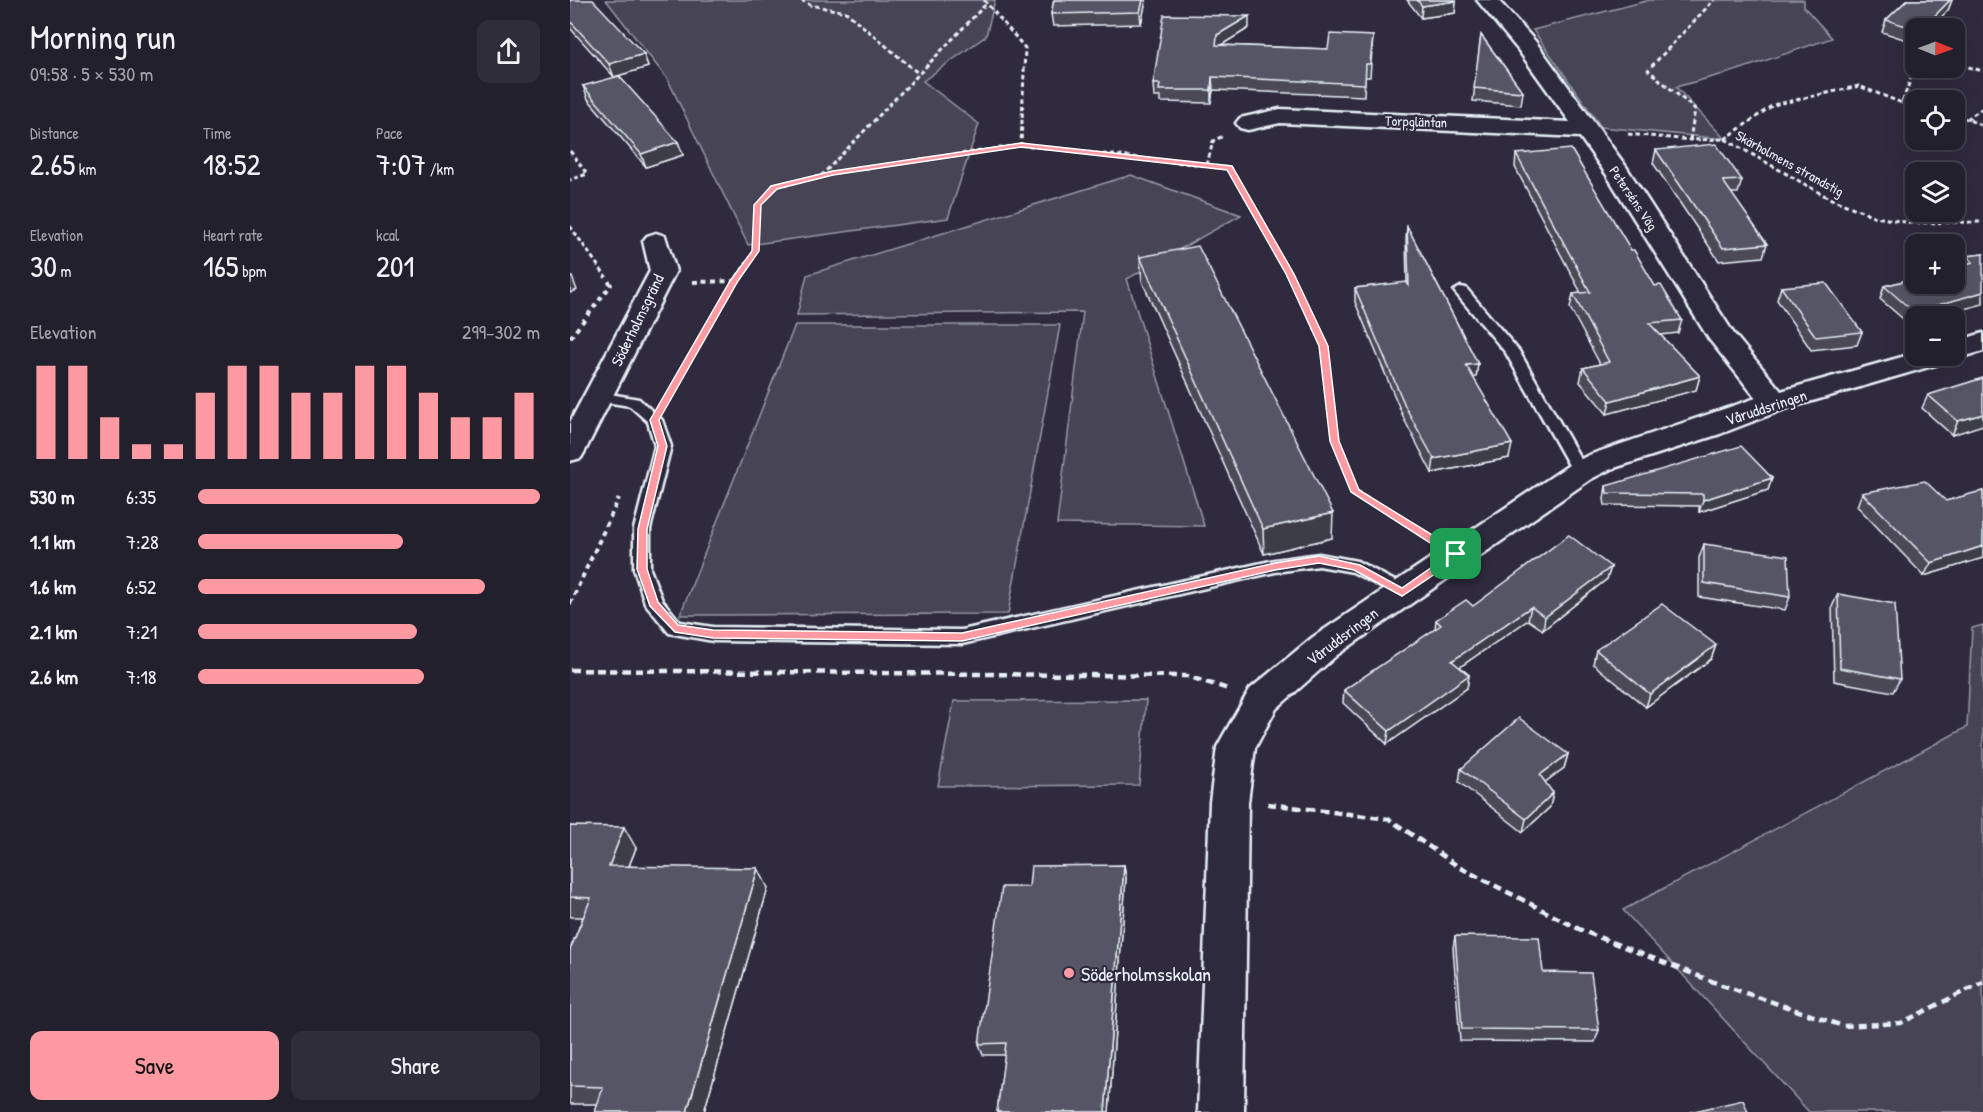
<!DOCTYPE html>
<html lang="en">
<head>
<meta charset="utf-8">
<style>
  :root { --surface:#23202e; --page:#2f2d3a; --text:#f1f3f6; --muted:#a3a3aa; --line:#403e4a; --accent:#ff9aa2 }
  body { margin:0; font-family:"Patrick Hand",sans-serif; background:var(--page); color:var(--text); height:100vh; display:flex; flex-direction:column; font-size:22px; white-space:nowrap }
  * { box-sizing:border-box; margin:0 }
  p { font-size:20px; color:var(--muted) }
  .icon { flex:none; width:33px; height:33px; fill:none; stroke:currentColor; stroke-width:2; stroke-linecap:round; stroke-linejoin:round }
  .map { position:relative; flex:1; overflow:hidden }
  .panel { display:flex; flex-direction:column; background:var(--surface); width:570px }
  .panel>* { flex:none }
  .needle { width:39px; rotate:91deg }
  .controls { position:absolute; left:1335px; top:18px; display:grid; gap:12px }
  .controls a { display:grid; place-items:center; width:60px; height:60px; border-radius:12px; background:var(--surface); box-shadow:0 6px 24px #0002,0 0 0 2px var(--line); font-size:30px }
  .pin { position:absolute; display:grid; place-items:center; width:51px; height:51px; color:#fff; margin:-26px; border-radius:12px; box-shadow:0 3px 9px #0006 }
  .round { display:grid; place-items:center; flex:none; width:63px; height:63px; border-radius:12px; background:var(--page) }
  .overview { display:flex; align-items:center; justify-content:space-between; height:102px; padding:0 30px }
  h1 { font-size:33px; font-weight:600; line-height:45px }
  .figures { display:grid; grid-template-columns:repeat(3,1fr); gap:9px; height:102px; padding:6px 30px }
  .figures div { display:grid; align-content:center }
  .figures b { font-size:30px; font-weight:600 }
  .figures small { font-size:16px; font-weight:400 }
  .figures p { font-size:16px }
  .chart { height:168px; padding:12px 30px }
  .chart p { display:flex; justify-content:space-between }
  .chart svg { width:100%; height:108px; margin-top:6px; stroke:var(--accent); stroke-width:6 }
  .cta { display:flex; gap:12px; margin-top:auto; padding:12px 30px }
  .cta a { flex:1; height:69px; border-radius:12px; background:var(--accent); color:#111; font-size:24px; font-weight:600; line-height:69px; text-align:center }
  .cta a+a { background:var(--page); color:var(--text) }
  ul { padding:0 30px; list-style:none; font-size:20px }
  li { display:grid; grid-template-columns:96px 72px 1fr; align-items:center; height:45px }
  li i { height:15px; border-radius:8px; background:var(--accent) }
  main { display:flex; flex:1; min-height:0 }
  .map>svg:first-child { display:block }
  .green { fill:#464455; stroke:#979aa6; stroke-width:1.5 }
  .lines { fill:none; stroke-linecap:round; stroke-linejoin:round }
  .service-casing { stroke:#e8f1f8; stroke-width:5 }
  .minor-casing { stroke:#e8f1f8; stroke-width:5 }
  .path-far2 { stroke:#e8f1f8; stroke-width:3; stroke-dasharray:4.5 3; stroke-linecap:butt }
  .path-far1 { stroke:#e8f1f8; stroke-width:4; stroke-dasharray:5 4.5; stroke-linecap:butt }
  .path { stroke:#e8f1f8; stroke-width:4.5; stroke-dasharray:8 5; stroke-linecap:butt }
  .service { fill:#2f2a3d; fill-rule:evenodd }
  .minor { fill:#2f2a3d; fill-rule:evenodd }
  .wall { fill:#4b4957; stroke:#e8f1f8; stroke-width:1.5 }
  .shaded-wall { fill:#3d3c47; stroke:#e8f1f8; stroke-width:1.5 }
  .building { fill:#575565; stroke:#e8f1f8; stroke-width:1.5 }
  .route { fill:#ff9aa2; stroke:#fff; stroke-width:1.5; fill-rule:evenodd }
  .poi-dot { fill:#ff9aa2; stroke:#2f2a3d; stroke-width:2 }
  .labels { text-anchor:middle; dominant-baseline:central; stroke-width:4.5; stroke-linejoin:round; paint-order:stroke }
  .far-street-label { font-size:14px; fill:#e8f1f8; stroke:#2f2a3d }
  .street-label { font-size:16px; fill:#e8f1f8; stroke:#2f2a3d }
  .near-poi-label { font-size:20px; fill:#e8f1f8; stroke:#2f2a3d; text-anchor:start }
</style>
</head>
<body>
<main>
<section class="panel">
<div class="overview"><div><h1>Morning run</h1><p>09:58 · 5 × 530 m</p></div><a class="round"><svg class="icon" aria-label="share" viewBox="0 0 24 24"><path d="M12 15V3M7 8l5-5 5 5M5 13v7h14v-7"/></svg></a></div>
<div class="figures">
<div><p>Distance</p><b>2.65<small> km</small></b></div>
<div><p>Time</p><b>18:52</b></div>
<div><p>Pace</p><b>7:07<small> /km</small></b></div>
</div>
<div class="figures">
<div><p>Elevation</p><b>30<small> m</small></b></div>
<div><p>Heart rate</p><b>165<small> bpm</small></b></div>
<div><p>kcal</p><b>201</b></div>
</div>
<div class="chart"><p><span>Elevation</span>299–302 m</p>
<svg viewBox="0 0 160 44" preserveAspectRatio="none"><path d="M5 44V6M15 44V6M25 44V27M35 44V38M45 44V38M55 44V17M65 44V6M75 44V6M85 44V17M95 44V17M105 44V6M115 44V6M125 44V17M135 44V27M145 44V27M155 44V17"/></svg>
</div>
<ul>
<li><b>530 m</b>6:35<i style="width:100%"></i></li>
<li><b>1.1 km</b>7:28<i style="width:60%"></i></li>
<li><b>1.6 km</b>6:52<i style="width:84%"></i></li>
<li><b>2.1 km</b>7:21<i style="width:64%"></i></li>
<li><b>2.6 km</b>7:18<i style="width:66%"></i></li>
</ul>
<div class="cta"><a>Save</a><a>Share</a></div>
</section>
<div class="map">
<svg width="1413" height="1112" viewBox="0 0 1413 1112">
  <rect width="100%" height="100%" fill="#2f2a3d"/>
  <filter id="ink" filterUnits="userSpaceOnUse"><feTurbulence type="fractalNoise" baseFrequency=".0167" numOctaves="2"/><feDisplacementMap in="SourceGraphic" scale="12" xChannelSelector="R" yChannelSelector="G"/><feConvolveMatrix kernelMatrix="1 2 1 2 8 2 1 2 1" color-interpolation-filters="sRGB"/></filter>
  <g filter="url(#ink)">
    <g class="green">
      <polygon points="36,0 425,0 416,36 353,81 409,124 378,218 178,245 98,80"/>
      <polygon points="1080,0 1234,0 1234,7 1262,38 1168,70 1106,87 1155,139 1031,127 963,30"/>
      <polygon points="561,175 671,215 557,279 634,526 487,524 513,312 227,315 237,275"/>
      <polygon points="225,325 490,325 438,614 110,615"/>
      <polygon points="1413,625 1413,1112 1239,1112 1053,910 1397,727 1402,628"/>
      <polygon points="576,700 569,785 368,786 384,701"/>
    </g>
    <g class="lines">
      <defs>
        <g id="service">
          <polygon points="891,287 896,288 949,351 1018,472 1015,476 1005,476 936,353 884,291"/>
          <polygon points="28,392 69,399 92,420 101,446 80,529 80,569 92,600 110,622 143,627 392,630 705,560 749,554 787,561 838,588 840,592 838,596 832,598 783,572 749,566 705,572 392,644 143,641 99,633 75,603 64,569 64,529 85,446 78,422 60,406 23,400 21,397"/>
        </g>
        <g id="minor">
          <polygon points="907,0 928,0 965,41 1057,168 1164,334 1211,391 1346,353 1384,356 1384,342 1413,333 1413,351 1215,409 1150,434 1041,469 1021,479 767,655 706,709 685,748 678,802 674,1112 628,1112 640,802 647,747 653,736 680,689 743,637 999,465 1019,455 1186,398 1139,339 1036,174 1010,137 710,123 678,130 670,128 666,123 670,118 710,109 1000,122 949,51"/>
          <polygon points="86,233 95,236 106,271 15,451 11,458 0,461 0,422 80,271 73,241 77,236"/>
        </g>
      </defs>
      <use href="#service" class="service-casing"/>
      <use href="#minor" class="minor-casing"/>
      <g class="path-far2">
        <polyline points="231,0 240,5 276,12 349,74"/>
        <polyline points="414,0 455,48 451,145"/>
        <polyline points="1384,63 1413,71"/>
        <polyline points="1332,103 1346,107"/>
        <polyline points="1413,108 1397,119 1413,126"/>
        <polyline points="1384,116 1397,119"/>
        <polyline points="1058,134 1120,140 1155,139 1259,198 1306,217 1341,223 1413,222"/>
        <polyline points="1155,139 1203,105 1289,86 1332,103 1346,64"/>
        <polyline points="1120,140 1125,109 1078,70 1144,0"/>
        <polyline points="0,151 17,174 0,180"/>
        <polyline points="637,165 643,141 653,136"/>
        <polyline points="251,176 417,3"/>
        <polyline points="0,226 36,277"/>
        <polyline points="167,277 185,251 188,205 204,187 263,173 451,145 660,168 721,277"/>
      </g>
      <g class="path-far1">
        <polyline points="720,276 754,346 765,441 786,492 858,537"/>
        <polyline points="123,282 163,281"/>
        <polyline points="0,338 41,285 35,276"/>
        <polyline points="97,399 168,276"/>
        <polyline points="0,604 49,498"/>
      </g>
      <g class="path">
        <polyline points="0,670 617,676 658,689"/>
        <polyline points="698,804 819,819 889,867 1013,931 1149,984 1273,1026 1331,1023 1413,982"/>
      </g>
      <use href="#service" class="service"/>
      <use href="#minor" class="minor"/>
    </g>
    <g class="wall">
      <polygon points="0,0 74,54 78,67 44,77 0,28"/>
      <polygon points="484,0 576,0 571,24 483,26 481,14"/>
      <polygon points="837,0 885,0 886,1 885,13 851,18"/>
      <polygon points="1337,0 1382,0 1378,10 1346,28 1346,43 1312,32 1316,20"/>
      <polygon points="679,28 651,45 758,49 803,36 800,77 795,77 794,96 643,90 641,103 590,102 590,97 584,97 583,84"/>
      <polygon points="911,35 953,92 951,105 903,101"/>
      <polygon points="13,86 108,142 113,155 76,167 18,99"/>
      <polygon points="1086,150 1172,180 1168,193 1161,193 1197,244 1193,257 1149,261 1083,163"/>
      <polygon points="946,154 1061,250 1085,286 1112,320 1108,333 1090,335 1130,376 1126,390 1037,414 1010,382 1013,368 1030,364 1000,308 1003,294 1011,293 945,167"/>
      <polygon points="837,226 908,364 906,377 903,378 939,458 862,473 835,421 785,302 785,288 837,283 836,239"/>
      <polygon points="1413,254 1339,324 1310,299 1314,286 1393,265 1397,256"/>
      <polygon points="570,257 762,538 694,554 572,281"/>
      <polygon points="1211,287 1292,332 1287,345 1241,350 1207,300"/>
      <polygon points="1413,378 1382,435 1352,408 1358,395"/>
      <polygon points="1202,478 1198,490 1129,512 1129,506 1035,505 1034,499 1036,486"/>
      <polygon points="1413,491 1413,558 1354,576 1287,506 1292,493 1376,501"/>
      <polygon points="1134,544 1220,597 1215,610 1129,597 1129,558"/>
      <polygon points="1041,567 1037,579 973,630 958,620 890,667 899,675 897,688 817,744 773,703 774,690 865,629 866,620 903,606"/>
      <polygon points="1268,594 1330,679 1323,692 1264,681 1262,607"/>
      <polygon points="1146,645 1141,659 1076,707 1023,664 1026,650"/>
      <polygon points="998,754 994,768 975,782 980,807 953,832 889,782 891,769"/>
      <polygon points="0,826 66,848 59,866 198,888 134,1112 25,1112 27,1104 0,1104 0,950 13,917 0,917"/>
      <polygon points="554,865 556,878 539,1112 427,1112 435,1055 413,1055 409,1044 459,887"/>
      <polygon points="885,936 973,972 1029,1030 1025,1042 890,1041 883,948"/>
    </g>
    <g class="shaded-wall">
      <polygon points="573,0 576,0 571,24 570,12"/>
      <polygon points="1380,0 1382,0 1378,10 1361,28 1353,28"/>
      <polygon points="886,1 885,13 851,18 852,6"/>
      <polygon points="679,16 679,28 648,47 646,45 647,35"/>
      <polygon points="74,54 78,67 44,77 39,64"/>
      <polygon points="642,77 643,90 641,103 641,90"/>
      <polygon points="108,142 113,155 76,167 71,154"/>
      <polygon points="0,277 2,277 7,290 0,293"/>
      <polygon points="1413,292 1413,304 1368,316 1346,316 1346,323 1339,324 1344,312"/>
      <polygon points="908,364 906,377 894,379 896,365"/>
      <polygon points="1130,376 1126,390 1037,414 1040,401"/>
      <polygon points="1413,414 1413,425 1382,435 1388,421"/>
      <polygon points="942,444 939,458 862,473 864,459"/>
      <polygon points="1202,478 1198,490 1129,512 1133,500"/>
      <polygon points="763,513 762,538 694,554 693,529"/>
      <polygon points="1413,546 1413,558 1354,576 1361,563"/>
      <polygon points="1041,567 1037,579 973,630 975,617"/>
      <polygon points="961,607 958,620 881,673 882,661"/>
      <polygon points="1146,645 1141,659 1076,707 1080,694"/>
      <polygon points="899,675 897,688 817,744 819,731"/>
      <polygon points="998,754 994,768 967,788 970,775"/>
      <polygon points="983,793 980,807 953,832 956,819"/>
      <polygon points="54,827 66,848 51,886 39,866"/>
      <polygon points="554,865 556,878 539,1112 535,1112"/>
      <polygon points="188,868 198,888 134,1112 117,1112"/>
    </g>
    <g class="building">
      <polygon points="0,0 23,0 74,54 39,64 0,21"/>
      <polygon points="484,0 573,0 570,12 481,14"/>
      <polygon points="847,0 885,0 886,1 852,6"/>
      <polygon points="1337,0 1380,0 1353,28 1346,28 1346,29 1316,20"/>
      <polygon points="594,15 679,16 647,35 646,45 758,49 760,34 803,36 800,64 796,64 795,84 642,77 641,90 589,90 590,84 583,84"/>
      <polygon points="911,35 953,92 904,88"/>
      <polygon points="49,76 108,142 71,154 13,86"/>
      <polygon points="1146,144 1172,180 1153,181 1197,244 1153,248 1086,150"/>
      <polygon points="1001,149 1061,250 1064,250 1085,286 1091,285 1112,320 1079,323 1130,376 1040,401 1013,368 1039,362 1003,294 1020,292 946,154"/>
      <polygon points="837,226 908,364 896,365 942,444 864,459 836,408 785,288 837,282 839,287"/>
      <polygon points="628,246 763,513 693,529 570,257"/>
      <polygon points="1413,254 1413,292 1344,312 1314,286 1346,278 1346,284 1384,284 1384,267 1403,262 1397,256"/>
      <polygon points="1256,283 1292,332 1246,337 1211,287"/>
      <polygon points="1413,378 1413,414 1388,421 1358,395"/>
      <polygon points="1171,446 1202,478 1133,500 1133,494 1037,493 1036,486"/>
      <polygon points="1355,481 1376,501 1404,493 1413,491 1413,546 1361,563 1292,493"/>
      <polygon points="999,535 1041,567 975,617 961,607 882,661 899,675 819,731 774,690 871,625 866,620 896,600 903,606"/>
      <polygon points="1134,544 1218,556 1220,597 1134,583"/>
      <polygon points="1268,594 1325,604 1330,679 1270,668"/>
      <polygon points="1092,604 1146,645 1080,694 1026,650"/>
      <polygon points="949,718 998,754 970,775 983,793 956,819 891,769"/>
      <polygon points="0,826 54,827 39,866 188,868 117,1112 25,1112 33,1087 0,1086 0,950 21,898 0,897"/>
      <polygon points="554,865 535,1112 427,1112 436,1043 409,1044 432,887 459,887 461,866"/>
      <polygon points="885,936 969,937 973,972 1021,973 1029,1030 892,1029"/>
      <polygon points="1173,1100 1178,1112 1120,1112"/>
    </g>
  </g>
  <path class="route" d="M451,143L662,166L724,274L758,346L769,441L789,490L890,552V557L832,596L784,570L749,563L705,570L392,641L143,638L105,632L80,606L67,569L68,529L88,446L80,420L160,281L182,251L184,205L201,186L263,171ZM451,147L657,170L716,274L749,346L760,441L781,492L879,555L832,588L790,565L749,556L705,563L392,633L143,630L108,625L88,602L77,569V529L97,446L89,420L168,281L189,251L191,205L207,189L263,175Z"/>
  <circle class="poi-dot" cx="499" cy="973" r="6"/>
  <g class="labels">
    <g class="far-street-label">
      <text transform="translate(846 121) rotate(2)">Torpgläntan</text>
      <text transform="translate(1220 163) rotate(29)">Skärholmens strandstig</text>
      <text transform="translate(1064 198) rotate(56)">Peterséns Väg</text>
    </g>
    <g class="street-label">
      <text transform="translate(67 320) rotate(-64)">Söderholmsgränd</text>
      <text transform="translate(1196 407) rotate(-18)">Våruddsringen</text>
      <text transform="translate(772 636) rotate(-37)">Våruddsringen</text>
    </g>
    <g class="near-poi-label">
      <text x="511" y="973">Söderholmsskolan</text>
    </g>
  </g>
</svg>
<div class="controls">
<a><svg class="needle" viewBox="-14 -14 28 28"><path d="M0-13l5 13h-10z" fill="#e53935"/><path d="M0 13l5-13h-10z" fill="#a3a3aa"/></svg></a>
<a><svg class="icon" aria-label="locate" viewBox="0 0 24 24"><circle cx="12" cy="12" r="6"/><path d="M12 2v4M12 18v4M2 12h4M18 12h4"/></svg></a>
<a><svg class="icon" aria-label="layers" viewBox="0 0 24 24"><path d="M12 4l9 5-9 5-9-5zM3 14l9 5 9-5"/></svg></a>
<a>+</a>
<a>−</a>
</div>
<div class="pin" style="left:886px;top:554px;background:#1e9e55"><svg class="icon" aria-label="arrive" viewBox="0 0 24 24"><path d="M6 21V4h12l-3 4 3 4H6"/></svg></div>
</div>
</main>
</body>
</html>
